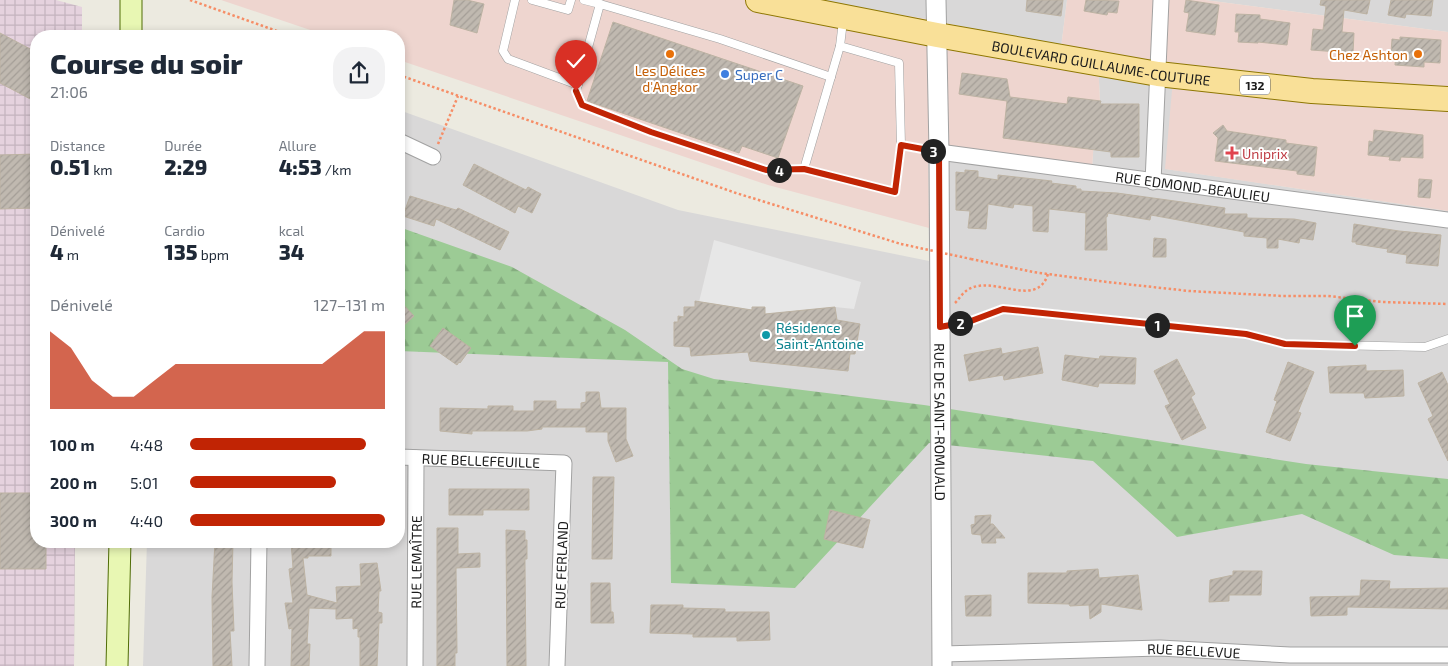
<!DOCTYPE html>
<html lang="fr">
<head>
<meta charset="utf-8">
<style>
  :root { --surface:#fff; --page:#f2f2f3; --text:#1f2937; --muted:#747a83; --accent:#c12404 }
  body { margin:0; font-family:"Exo 2",sans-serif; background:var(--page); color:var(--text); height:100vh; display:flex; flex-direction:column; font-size:19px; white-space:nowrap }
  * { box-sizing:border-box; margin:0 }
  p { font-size:16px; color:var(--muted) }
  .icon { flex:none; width:28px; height:28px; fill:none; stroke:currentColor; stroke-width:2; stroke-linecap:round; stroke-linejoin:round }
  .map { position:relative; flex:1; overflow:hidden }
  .panel { position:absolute; left:30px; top:30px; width:375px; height:518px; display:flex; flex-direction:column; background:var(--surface); border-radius:20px; box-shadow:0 2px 8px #0003 }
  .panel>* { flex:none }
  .pin { position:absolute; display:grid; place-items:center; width:42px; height:42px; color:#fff; margin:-51px -21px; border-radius:50% 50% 50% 0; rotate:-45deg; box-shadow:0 0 5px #0007 }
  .pin .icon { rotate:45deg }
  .km { position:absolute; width:25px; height:25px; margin:-12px; border-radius:50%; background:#222; color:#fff; font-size:14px; line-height:25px; text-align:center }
  .round { display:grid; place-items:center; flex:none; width:52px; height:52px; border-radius:20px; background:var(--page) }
  .headline { display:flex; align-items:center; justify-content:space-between; height:85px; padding:0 20px }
  h1 { font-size:28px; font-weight:800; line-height:38px }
  .figures { display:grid; grid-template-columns:repeat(3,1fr); gap:8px; height:85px; padding:5px 20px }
  .figures div { display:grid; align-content:center }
  .figures b { font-size:21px; font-weight:800 }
  .figures small { font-size:14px; font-weight:400 }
  .figures p { font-size:14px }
  .chart { height:140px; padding:10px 20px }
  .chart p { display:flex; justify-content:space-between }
  .chart svg { width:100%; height:90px; margin-top:5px; fill:var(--accent); opacity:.7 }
  ul { padding:0 20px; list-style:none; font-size:16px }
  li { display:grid; grid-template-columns:80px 60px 1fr; align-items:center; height:38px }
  li i { height:12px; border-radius:6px; background:var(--accent) }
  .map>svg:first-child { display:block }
  .residential { fill:#d9d8d8 }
  .commercial { fill:#eed5cf }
  .industrial { fill:url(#industrial-grid) }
  .forest { fill:url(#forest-firs) }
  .parking { fill:#e7e7e7 }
  .building { fill:url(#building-hatch); stroke:#bdb3a3 }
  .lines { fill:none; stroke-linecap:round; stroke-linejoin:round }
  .service-casing { stroke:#a2a2a2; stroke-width:9 }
  .minor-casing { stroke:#a2a2a2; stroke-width:17 }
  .tertiary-casing { stroke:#a2a2a2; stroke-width:21 }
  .secondary-casing { stroke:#506d07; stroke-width:23 }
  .primary-casing { stroke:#8e7703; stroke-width:26 }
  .path { stroke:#f68e67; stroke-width:2.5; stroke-dasharray:2.5 2.5; stroke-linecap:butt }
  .service { stroke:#fff; stroke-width:8 }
  .minor { stroke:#fff; stroke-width:15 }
  .tertiary { stroke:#fff; stroke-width:19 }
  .secondary { stroke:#e8f7b3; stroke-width:21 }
  .primary { stroke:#f9e098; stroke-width:24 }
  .path-bridge { stroke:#f68e67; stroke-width:2.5; stroke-dasharray:2.5 2.5; stroke-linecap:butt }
  .route-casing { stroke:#fff; stroke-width:10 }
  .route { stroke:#c12404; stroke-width:6 }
  .food-dot { fill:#e8710a; stroke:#fff; stroke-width:2 }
  .shop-dot { fill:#3f7fe0; stroke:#fff; stroke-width:2 }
  .health-dot { fill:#e0444e; stroke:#fff; stroke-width:2 }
  .culture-dot { fill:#0f9aa8; stroke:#fff; stroke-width:2 }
  .labels { text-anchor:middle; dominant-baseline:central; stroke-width:4; stroke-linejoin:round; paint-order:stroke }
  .shield { fill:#fff; stroke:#5f5f5f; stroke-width:1 }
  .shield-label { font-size:12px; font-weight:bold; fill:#1b1b1b }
  .food-label { font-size:14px; fill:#c56008; stroke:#fff; text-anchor:end }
  .street-label { font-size:14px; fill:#1b1b1b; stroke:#fff }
  .shop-label { font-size:14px; fill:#366cbe; stroke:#fff; text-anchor:start }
  .health-label { font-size:14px; fill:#be3a42; stroke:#fff; text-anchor:start }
  .culture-label { font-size:14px; fill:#0d838f; stroke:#fff; text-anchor:start }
</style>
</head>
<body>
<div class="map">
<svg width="1448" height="666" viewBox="0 0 1448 666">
  <defs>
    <pattern id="industrial-grid" width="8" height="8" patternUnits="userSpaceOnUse" patternTransform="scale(1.25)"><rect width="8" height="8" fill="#e5d2de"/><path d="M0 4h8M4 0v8" fill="none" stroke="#c4b4be"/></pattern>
    <pattern id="forest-firs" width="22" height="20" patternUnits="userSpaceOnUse" patternTransform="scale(1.25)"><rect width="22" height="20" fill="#9ccb95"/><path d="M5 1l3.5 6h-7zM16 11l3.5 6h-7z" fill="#86ae80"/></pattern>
    <pattern id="building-hatch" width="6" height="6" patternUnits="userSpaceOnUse" patternTransform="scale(1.25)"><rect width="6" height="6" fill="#c0b9b0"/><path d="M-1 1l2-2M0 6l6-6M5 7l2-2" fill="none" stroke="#a49e97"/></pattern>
  </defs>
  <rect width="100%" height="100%" fill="#eceae0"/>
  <g class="residential">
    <polygon points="813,0 1067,0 1061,48 932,20"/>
    <polygon points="1205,0 1448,0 1448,32 1297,12"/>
    <polygon points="1098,60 1175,68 1166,169 1448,211 1448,666 143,666 147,541 399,541 399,110 678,210 929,261 928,155 1092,169 1096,109 1100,102"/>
  </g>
  <polygon class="commercial" points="221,0 813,0 932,20 1061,48 1067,0 1205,0 1448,32 1448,211 1165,169 1174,68 1098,61 1100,102 1096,109 1092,169 928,155 929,228 768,185 399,60 399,36 328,36"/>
  <polygon class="industrial" points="0,0 56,0 82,7 82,36 36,36 36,541 75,541 74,666 0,666"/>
  <polygon class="forest" points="399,227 512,267 625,330 682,369 714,379 924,405 1306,464 1448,479 1448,559 1394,555 1302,514 1177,537 1093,461 929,443 795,588 671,583 668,362 399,351"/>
  <polygon class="parking" points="714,240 861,282 854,309 835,307 765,314 765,307 752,307 752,310 699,302"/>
  <g class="building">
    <polygon points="454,0 467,0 484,4 477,33 450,25"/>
    <polygon points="1027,0 1063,0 1061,16 1026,11"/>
    <polygon points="1086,0 1119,1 1117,13 1108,12 1107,15 1084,11"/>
    <polygon points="1186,0 1219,5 1215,35 1186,31 1189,13 1184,12"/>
    <polygon points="1321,0 1370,0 1367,14 1344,10 1342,32 1354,33 1353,53 1311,50 1313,29 1323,30 1326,6 1320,5"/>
    <polygon points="1391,0 1433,0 1431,16 1406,14 1405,18 1388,15"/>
    <polygon points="1236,14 1260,15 1260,19 1290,23 1287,45 1258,42 1258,43 1238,42 1239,32 1235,32"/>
    <polygon points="613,22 803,86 778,158 742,146 739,153 587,101"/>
    <polygon points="0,33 36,52 36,102 0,83"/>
    <polygon points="1400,37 1441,40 1440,63 1424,62 1424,67 1395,65 1396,53 1391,53 1392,39 1400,40"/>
    <polygon points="962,73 1007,79 1010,97 1067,104 1068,97 1101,101 1100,104 1139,104 1139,157 1111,157 1111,152 1003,138 1007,101 959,94"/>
    <polygon points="1223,125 1227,131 1286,140 1286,143 1317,147 1314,176 1297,174 1297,171 1215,161 1218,138 1213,133"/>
    <polygon points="1374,130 1423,135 1423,158 1401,157 1400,161 1389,160 1390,157 1368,155 1369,141 1373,142"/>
    <polygon points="36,154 36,208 0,209 0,155"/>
    <polygon points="474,164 526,190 528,187 541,194 532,213 518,206 515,213 463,185"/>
    <polygon points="965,170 978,171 978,177 998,180 998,175 1052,181 1051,183 1076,186 1076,189 1081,189 1081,191 1117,193 1225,208 1224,214 1247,214 1247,218 1294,219 1316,223 1313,240 1300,238 1299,243 1278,239 1278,248 1267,248 1267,238 1244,236 1244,232 1151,215 1150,220 1108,213 1107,217 1106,217 1107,250 1085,250 1086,213 1049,209 1048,232 1033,231 1033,206 1014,204 1013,208 988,204 986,229 968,228 970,211 956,210 956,172 965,173"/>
    <polygon points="1419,179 1432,180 1430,198 1418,197"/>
    <polygon points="410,196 456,210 458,208 509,232 500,250 436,219 434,226 403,216"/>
    <polygon points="1354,224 1399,231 1441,235 1438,266 1406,263 1407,255 1387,252 1388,249 1356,244 1356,242 1352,242"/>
    <polygon points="1154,238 1166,239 1166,257 1153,257"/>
    <polygon points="399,300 414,316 399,330"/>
    <polygon points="695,301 752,310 752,307 765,307 765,314 835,307 837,320 860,324 855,354 850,354 848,371 750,361 748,352 691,356 690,347 674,346 674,322 678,322 678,316 684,317 684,307 695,307"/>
    <polygon points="443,328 471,348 460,363 459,362 457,365 430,346"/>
    <polygon points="1038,347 1043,373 1004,380 1003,375 969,381 964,355 1001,348 1002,354"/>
    <polygon points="1065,355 1099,359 1100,356 1136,358 1135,384 1099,383 1098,387 1062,380"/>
    <polygon points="1177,359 1195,394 1191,397 1206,428 1182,440 1165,406 1170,404 1154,371"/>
    <polygon points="1288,362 1314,372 1298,412 1301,413 1290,441 1266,432 1277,401 1274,400"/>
    <polygon points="1366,365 1366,371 1403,370 1404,396 1365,398 1364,393 1330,393 1328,367"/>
    <polygon points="1442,372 1448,385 1448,461 1428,419 1433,416 1418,383"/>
    <polygon points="586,392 599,392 601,408 626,408 626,439 633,456 616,462 608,441 608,432 586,432 586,427 542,427 542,429 527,431 472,431 472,434 440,431 440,408 488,409 488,406 513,406 513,411 534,411 534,401 556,401 556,409 581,409 581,403 586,402"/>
    <polygon points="593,477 614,477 612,559 592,559"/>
    <polygon points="449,489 529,489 529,510 483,510 483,515 449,515"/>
    <polygon points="0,493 36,493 36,541 46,541 46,569 0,569"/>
    <polygon points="830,510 870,520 863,548 824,539"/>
    <polygon points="991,515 990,524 993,524 1005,538 995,538 996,543 982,543 981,535 972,534 971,525 975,524 975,516"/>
    <polygon points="437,528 458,528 458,554 480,553 480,567 456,568 457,653 455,653 455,666 437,666"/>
    <polygon points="506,530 525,531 525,540 527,540 527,559 525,559 525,565 526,666 507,666"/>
    <polygon points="215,541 233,541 232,582 234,631 230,631 232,666 213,666 212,597"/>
    <polygon points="291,541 307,541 308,545 331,546 331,556 308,556 308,558 303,558 307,595 337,603 336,587 361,586 360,564 377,563 381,591 379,591 378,612 382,613 382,623 379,623 377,666 360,666 360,637 358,637 358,628 353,629 353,618 336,619 336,609 309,608 307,644 310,644 309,666 291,666 292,628 289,629 285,603 293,603 289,569 293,568"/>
    <polygon points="1098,569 1099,578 1138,575 1142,610 1101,604 1101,612 1090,619 1089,605 1070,606 1069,604 1028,603 1028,573 1067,573 1067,571"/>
    <polygon points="1233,571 1262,571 1261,595 1229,595 1229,601 1209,602 1210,580 1233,575"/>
    <polygon points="1361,580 1390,581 1389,589 1448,588 1448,609 1347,607 1347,615 1311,616 1310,597 1360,596"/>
    <polygon points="591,583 610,583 611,612 613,612 614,623 591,623"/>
    <polygon points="991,595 991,616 966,616 965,596"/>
    <polygon points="651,605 683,605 683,608 725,609 725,612 769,612 770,640 737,641 737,637 693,637 693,634 650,633"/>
  </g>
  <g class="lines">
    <defs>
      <g id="service">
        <polyline points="515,0 503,51 508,59 578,85"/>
        <polyline points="532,0 568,10 571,0"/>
        <polyline points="584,0 600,4"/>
        <polyline points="843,21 840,46 899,63 901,145 939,152"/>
        <polyline points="840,46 804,169 895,192 901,145"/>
        <polyline points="804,169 766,170 651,132 583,105 576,91 600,4 720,39 831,77"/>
        <polyline points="940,327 971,321 1003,309 1246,334 1285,344 1425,347 1448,339"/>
      </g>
      <g id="minor">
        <polyline points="399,141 433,157"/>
        <path id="s1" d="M939,152L1448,220"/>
        <polyline points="1153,182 1161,0"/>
        <path id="s2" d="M399,457L564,463L557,666"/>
        <path id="s3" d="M942,654L1160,648L1290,655H1448"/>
        <polyline points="257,666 259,541"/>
        <path id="s4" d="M415,666L416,458"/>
      </g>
      <g id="tertiary">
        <path id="s5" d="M936,0L939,152L942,666"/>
      </g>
      <g id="secondary">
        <polyline points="131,36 131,0"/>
        <polyline points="117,666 120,541"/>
      </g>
      <g id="primary">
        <path id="s6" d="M758,0L937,35L1158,74L1312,91L1448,99"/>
      </g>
    </defs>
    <use href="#service" class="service-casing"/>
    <use href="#minor" class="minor-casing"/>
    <use href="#tertiary" class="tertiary-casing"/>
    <use href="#secondary" class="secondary-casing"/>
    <use href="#primary" class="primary-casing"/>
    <g class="path">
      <polyline points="190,0 291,36"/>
      <polyline points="399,75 736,193 901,244"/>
      <polyline points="438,144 458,96"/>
      <polyline points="971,259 1033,272 1107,282 1189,291 1283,296 1328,296 1383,302 1448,304"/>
      <path d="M955,303C959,299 962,294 966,291C991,272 1036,311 1048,274"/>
    </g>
    <use href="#service" class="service"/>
    <use href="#minor" class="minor"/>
    <use href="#tertiary" class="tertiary"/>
    <use href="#secondary" class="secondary"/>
    <use href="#primary" class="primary"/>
    <polyline class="path-bridge" points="901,244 971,259"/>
  </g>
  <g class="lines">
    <defs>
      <polyline id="route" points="576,91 582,105 651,132 766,170 804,169 895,192 901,145 939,152 940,327 971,321 1003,309 1246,334 1285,344 1355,346"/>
    </defs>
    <use href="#route" class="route-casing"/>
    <use href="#route" class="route"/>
  </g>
  <g class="food-dot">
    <circle cx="670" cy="54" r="5"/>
    <circle cx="1418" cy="54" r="5"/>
  </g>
  <circle class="shop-dot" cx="725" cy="74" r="5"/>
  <path class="health-dot" d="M1229.5 145.5h5v5h5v5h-5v5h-5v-5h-5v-5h5z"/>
  <circle class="culture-dot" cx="766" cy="335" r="5"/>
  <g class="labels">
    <rect class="shield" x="1240" y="75.5" width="30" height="19" rx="4"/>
    <g class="shield-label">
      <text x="1255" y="85">132</text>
    </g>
    <g class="food-label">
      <text x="1408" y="54">Chez Ashton</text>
      <text x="670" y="70" text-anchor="middle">Les Délices<tspan x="670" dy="16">d'Angkor</tspan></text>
    </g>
    <g class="street-label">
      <text stroke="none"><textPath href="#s6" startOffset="349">BOULEVARD GUILLAUME-COUTURE</textPath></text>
      <text stroke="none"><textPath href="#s1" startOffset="256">RUE EDMOND-BEAULIEU</textPath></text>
      <text stroke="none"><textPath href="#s5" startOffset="422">RUE DE SAINT-ROMUALD</textPath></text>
      <text stroke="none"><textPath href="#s2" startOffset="82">RUE BELLEFEUILLE</textPath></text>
      <text stroke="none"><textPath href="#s4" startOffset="104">RUE LEMAÎTRE</textPath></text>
      <text transform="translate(561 565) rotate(-88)">RUE FERLAND</text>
      <text stroke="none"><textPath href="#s3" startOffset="252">RUE BELLEVUE</textPath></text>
    </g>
    <g class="shop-label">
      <text x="735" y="74">Super C</text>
    </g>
    <g class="health-label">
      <text x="1242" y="153">Uniprix</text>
    </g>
    <g class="culture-label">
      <text x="776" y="327">Résidence<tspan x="776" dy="16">Saint-Antoine</tspan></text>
    </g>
  </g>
</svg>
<div class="pin" style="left:1355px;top:346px;background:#1e9e55"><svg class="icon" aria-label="arrive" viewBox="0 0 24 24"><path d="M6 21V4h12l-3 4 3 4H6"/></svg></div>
<div class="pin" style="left:576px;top:91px;background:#d93025"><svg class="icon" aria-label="check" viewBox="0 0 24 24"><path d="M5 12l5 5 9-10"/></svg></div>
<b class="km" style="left:1157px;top:325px">1</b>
<b class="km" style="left:960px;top:323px">2</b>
<b class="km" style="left:933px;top:151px">3</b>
<b class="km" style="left:779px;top:170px">4</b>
<section class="panel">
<div class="headline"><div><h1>Course du soir</h1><p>21:06</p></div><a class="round"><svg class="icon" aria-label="share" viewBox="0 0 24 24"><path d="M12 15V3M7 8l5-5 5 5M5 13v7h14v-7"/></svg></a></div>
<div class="figures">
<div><p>Distance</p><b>0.51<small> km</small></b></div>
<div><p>Durée</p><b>2:29</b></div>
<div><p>Allure</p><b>4:53<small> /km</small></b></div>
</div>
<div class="figures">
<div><p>Dénivelé</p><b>4<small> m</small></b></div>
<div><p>Cardio</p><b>135<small> bpm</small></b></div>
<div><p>kcal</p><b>34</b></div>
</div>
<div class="chart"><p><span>Dénivelé</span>127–131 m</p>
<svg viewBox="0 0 160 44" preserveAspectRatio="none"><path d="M0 44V6L10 14L20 30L30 38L40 38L50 30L60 22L70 22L80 22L90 22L100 22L110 22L120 22L130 22L140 14L150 6L160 6V44z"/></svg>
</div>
<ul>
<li><b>100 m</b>4:48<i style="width:90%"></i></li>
<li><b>200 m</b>5:01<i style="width:75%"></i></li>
<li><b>300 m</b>4:40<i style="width:100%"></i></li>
</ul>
</section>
</div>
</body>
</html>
